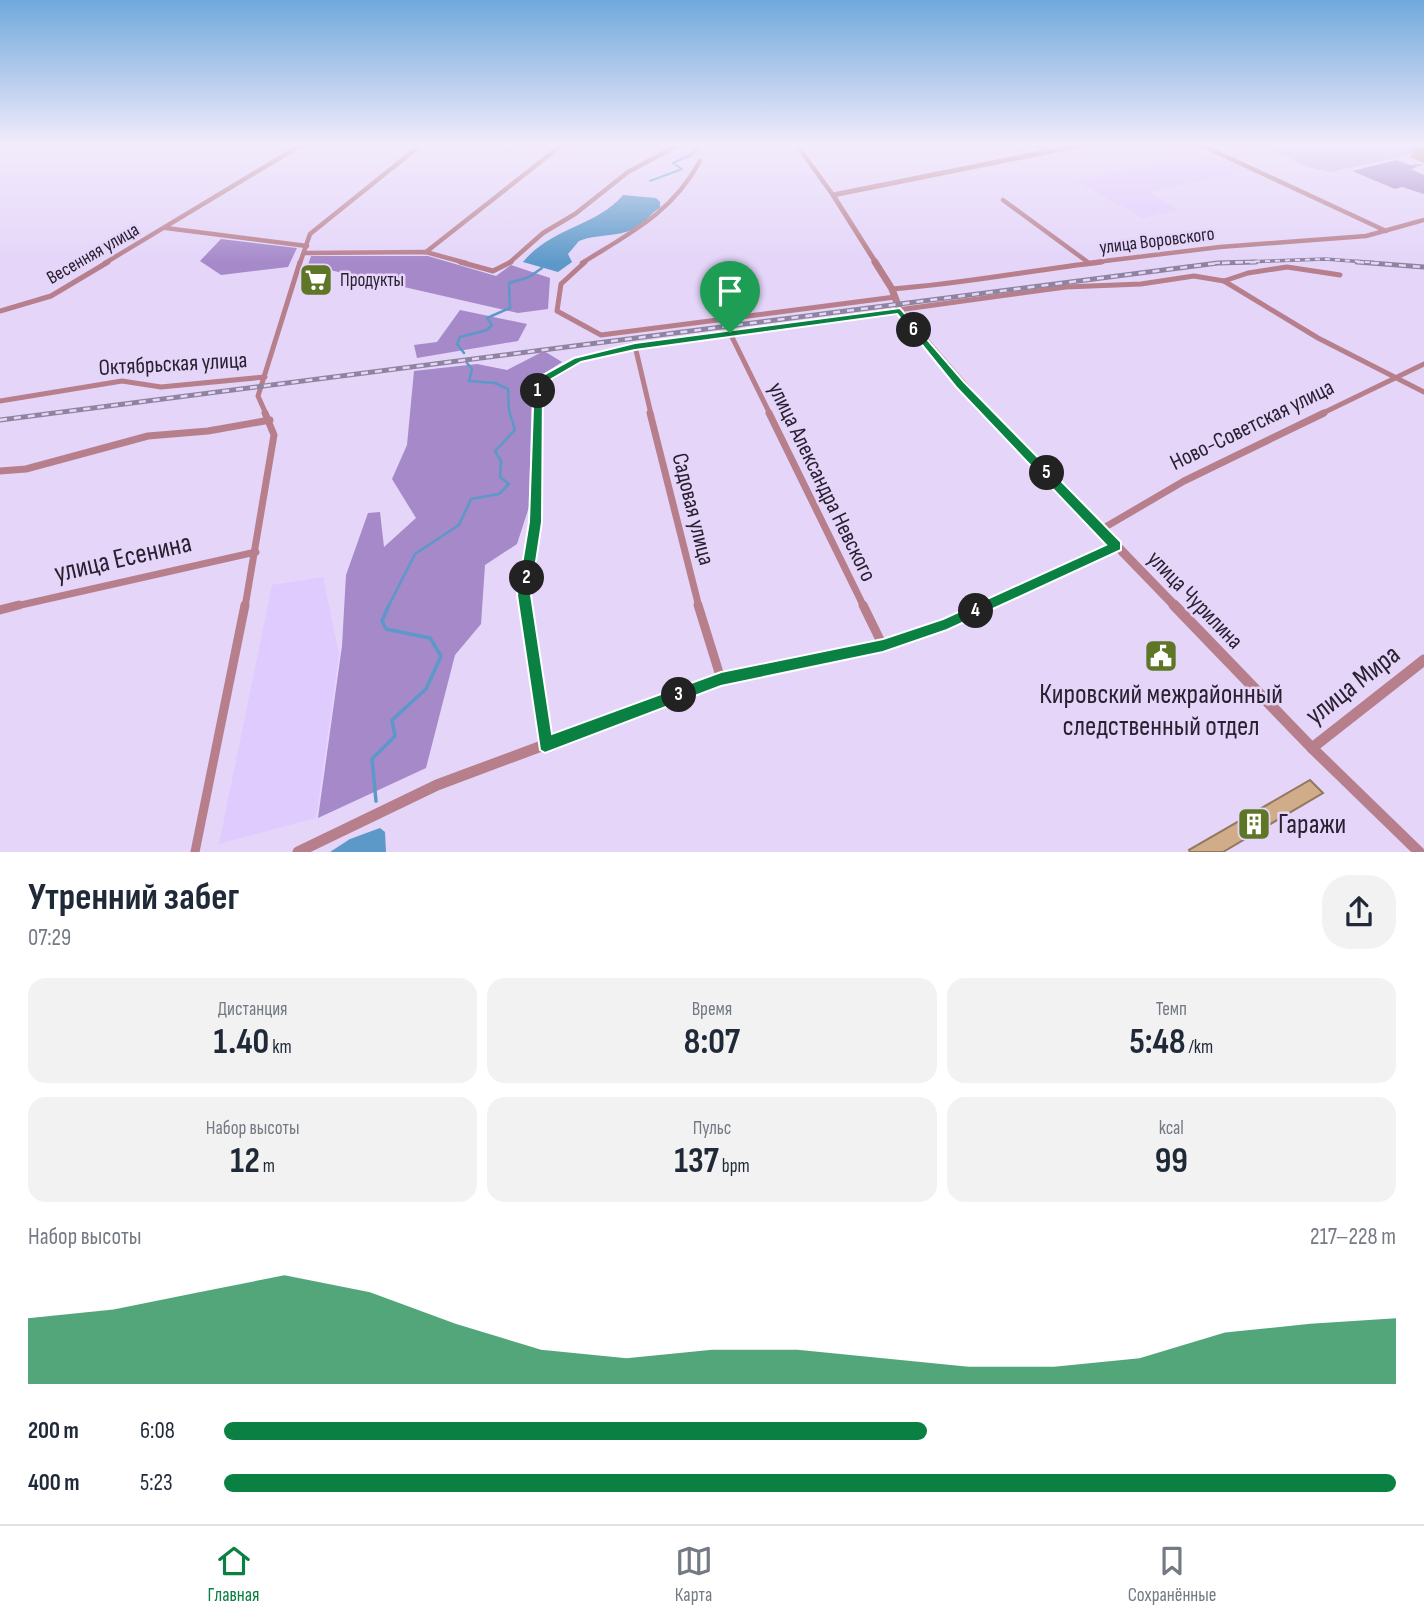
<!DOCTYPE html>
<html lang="ru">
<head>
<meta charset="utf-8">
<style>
  :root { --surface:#fff; --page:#f2f2f3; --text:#1f2937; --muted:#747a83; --line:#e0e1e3; --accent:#0b8043 }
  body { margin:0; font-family:"Sofia Sans Condensed",sans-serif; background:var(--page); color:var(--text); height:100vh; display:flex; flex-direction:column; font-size:26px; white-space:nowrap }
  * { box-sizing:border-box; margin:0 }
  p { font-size:23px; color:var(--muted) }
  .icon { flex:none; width:38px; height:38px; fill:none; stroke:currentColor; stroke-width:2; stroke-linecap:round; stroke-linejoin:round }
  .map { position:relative; height:852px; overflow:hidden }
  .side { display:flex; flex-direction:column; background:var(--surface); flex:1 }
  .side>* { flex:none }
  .pin { position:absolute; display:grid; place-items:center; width:60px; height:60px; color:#fff; margin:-72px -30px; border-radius:50% 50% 50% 0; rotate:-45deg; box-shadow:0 0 7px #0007 }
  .pin .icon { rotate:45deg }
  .km { position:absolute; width:35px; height:35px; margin:-18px; border-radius:50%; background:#222; color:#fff; font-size:19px; line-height:35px; text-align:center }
  .round { display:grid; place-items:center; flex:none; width:74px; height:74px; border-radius:28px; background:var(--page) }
  .overview { display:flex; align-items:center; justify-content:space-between; height:119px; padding:0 28px }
  h1 { font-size:38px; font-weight:700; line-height:52px }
  .figures { display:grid; grid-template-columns:repeat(3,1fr); gap:10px; height:119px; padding:7px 28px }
  .figures div { display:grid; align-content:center; border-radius:18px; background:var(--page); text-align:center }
  .figures b { font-size:35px; font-weight:700 }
  .figures small { font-size:19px; font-weight:400 }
  .figures p { font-size:19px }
  .chart { height:196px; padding:14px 28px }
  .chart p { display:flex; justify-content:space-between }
  .chart svg { width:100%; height:126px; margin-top:7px; fill:var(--accent); opacity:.7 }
  ul { padding:0 28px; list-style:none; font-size:23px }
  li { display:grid; grid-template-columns:112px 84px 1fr; align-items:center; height:52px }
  li i { height:18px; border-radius:9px; background:var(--accent) }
  .tab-bar { display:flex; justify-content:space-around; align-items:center; height:98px; border-top:2px solid var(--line); background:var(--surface); font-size:19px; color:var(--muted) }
  .tab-bar a { display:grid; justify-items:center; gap:4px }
  .tab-bar .on { color:var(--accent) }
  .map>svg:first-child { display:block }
  .built { fill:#e0cbfe }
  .green { fill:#cab7e4 }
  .forest { fill:#a589c9 }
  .water { fill:#5c99c9 }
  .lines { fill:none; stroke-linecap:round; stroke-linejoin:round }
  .stream-far2 { stroke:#5c99c9; stroke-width:2 }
  .stream-far1 { stroke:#5c99c9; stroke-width:2.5 }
  .stream { stroke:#5c99c9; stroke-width:3.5 }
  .minor-far3 { stroke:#b77f8c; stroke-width:4.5 }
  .minor-far2 { stroke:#b77f8c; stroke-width:5 }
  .minor-far1 { stroke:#b77f8c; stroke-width:7 }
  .minor { stroke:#b77f8c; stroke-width:9 }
  .tertiary-far3 { stroke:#b77f8c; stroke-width:5 }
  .tertiary-far2 { stroke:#b77f8c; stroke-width:7 }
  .tertiary-far1 { stroke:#b77f8c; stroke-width:9 }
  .tertiary { stroke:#b77f8c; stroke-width:11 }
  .rail-far1-casing { stroke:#8f849f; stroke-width:3.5 }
  .rail-casing { stroke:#8f849f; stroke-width:5 }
  .rail-far1 { stroke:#e4d5f9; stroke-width:2; stroke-dasharray:5; stroke-linecap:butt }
  .rail { stroke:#e4d5f9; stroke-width:2.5; stroke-dasharray:7; stroke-linecap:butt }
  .wall { fill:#b49476 }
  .building { fill:#d1ac89; stroke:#927860; stroke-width:2 }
  .route { fill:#0b8043; stroke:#fff; stroke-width:2; fill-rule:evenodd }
  .labels { text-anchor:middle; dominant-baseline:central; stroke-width:5; stroke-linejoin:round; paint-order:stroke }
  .far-street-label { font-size:19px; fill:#292132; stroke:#e4d5f9 }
  .far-poi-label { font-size:19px; fill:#292132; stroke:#e4d5f9; text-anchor:start }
  .street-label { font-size:23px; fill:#292132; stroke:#e4d5f9 }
  .near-street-label { font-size:28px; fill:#292132; stroke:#e4d5f9 }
  .near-poi-label { font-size:28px; fill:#292132; stroke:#e4d5f9 }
</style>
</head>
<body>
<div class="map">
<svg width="1424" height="852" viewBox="0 0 1424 852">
  <rect width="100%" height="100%" fill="#e4d5f9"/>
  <g class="built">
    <polygon points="1217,156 1249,171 1149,192 1179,210 1142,218 1075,180 1180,159 1197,163 1195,160"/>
    <polygon points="323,577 339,654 316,818 219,844 272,585"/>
  </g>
  <polygon class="green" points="1258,144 1413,144 1424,148 1424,152 1330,172 1308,167"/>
  <g class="forest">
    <polygon points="1397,160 1410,165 1424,164 1411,169 1424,175 1424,194 1402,187 1395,189 1352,171"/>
    <polygon points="221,239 297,248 288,267 221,275 200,261"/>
    <polygon points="311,256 428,256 496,276 511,265 550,278 548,309 518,313 308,265"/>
    <polygon points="460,310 527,324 518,341 417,358 414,345 437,342"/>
    <polygon points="544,351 562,362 532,381 529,507 517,544 485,565 481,624 455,655 426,768 318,818 342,646 346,575 368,513 380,512 384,547 416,518 392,479 407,445 414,371 477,364 507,370"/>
  </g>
  <g class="water">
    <path d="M623,195L656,198L660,202V208C650,213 648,221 639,226C621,238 598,233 579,241L568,254L572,262L558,272L523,262C552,227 597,226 623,195Z"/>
    <polygon points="380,828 385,832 386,852 330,852 350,839"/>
  </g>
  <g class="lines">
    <polyline class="stream-far2" points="650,181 682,169 673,163 691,155 703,144"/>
    <g class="stream-far1">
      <polyline points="464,353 457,344 460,337 487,330 492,325 487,318 510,308 509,283 529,277 542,268"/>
      <polyline points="388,607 415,554 459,525 471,499 499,494 509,484 500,477 501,461 495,451 515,430 509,410 508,389 495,383 469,381 472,369 467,363"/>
    </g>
    <polyline class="stream" points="376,801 372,759 395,736 392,720 426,689 441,656 430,638 386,629 382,621 389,605"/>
    <g class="minor-far3">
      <polyline points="796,144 833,195"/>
      <polyline points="1036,144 1050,152"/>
      <polyline points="1199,144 1386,231"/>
      <polyline points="1003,200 1089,263"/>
      <polyline points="166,228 307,246"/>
      <polyline points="426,252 563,144"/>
      <polyline points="305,253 426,252 466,263"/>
      <polyline points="105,263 303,144"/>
      <polyline points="300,263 310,234 422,144"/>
      <polyline points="509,263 543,233 575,214 628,172 680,144"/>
      <path d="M582,263C630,233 672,213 700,161"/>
      <polyline points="1088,263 1220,247 1366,236 1424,220"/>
    </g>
    <g class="minor-far2">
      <polyline points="460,262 493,271 511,262"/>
      <polyline points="585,262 561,284 557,311 601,335 895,297"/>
      <polyline points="1224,281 1318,338 1424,392"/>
      <path d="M892,289C962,284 1032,270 1102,262"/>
      <polyline points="0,311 51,296 108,262"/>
      <polyline points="730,333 770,414"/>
      <polyline points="635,346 651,414"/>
      <polyline points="0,401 122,381 161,387 265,377"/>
      <polyline points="266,414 258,396 300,262"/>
      <polyline points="537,414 538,383 577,360 635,346 1066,287 1141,284 1194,276 1224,281 1248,273 1287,267 1340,275"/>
      <polyline points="1321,414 1424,364"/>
    </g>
    <g class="minor-far1">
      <polyline points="650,413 699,607"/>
      <polyline points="769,413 864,607"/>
      <polyline points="0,471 26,469 148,436 208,431 270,420"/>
      <polyline points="1102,529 1184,481 1324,413"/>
      <polyline points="12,607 256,552"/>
      <polyline points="245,607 274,435 265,413"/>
      <polyline points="526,607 524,595 535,522 537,413"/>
    </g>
    <g class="minor">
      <polyline points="525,605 545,745"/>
      <polyline points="698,605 721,679"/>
      <polyline points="863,605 883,646"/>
      <polyline points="0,610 19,605"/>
      <polyline points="195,852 245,605"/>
    </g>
    <polyline class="tertiary-far3" points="876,263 833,195 1086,144"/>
    <polyline class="tertiary-far2" points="875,262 892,289 900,311 989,414"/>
    <g class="tertiary-far1">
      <polyline points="988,413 1176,607"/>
      <polyline points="984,607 1116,546"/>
    </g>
    <g class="tertiary">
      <polyline points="1174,605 1312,748 1419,852"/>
      <polyline points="1312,748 1424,660"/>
      <polyline points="298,852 437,785 721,679 883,646 947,624 987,605"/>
    </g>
    <defs>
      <polyline id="rail-far1" points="1215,263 1325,259 1379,263"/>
      <g id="rail">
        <polyline points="1357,262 1424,267"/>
        <polyline points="0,420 1218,263 1256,262"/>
      </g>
    </defs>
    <use href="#rail-far1" class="rail-far1-casing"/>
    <use href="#rail" class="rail-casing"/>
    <use href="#rail-far1" class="rail-far1"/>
    <use href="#rail" class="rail"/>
  </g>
  <polygon class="wall" points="1424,147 1424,163 1410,157 1415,149"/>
  <g class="building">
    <polygon points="1424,147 1424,153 1415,149"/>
    <polygon points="1310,780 1323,793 1223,852 1190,852 1189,850"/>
  </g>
  <linearGradient id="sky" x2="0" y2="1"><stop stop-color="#70a9dc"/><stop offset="0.55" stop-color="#f3ecfc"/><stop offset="1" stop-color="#f3ecfc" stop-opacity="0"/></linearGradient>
  <rect width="1424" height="263" fill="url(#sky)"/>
  <path class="route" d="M900,308L964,382L1121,542V550L947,630L883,652L721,686L545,753L540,750L517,595L529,522L534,380L574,358L635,343ZM897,314L956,387L1106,545L943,619L883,639L721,672L552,734L531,595L542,522L543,384L581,362L635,350Z"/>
  <defs>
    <symbol id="supermarket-square" viewBox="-11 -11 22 22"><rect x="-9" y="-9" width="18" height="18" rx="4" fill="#5f7627" stroke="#e4d5f9"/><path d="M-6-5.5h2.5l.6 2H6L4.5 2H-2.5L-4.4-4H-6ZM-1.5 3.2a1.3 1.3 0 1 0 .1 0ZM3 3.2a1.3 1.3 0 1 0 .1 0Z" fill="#fff"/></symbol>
    <symbol id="civic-square" viewBox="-11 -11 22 22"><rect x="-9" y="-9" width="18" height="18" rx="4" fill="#5f7627" stroke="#e4d5f9"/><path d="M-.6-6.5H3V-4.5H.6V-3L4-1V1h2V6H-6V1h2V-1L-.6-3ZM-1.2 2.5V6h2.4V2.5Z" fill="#fff"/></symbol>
    <symbol id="building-square" viewBox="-11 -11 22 22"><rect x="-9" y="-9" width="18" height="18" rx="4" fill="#5f7627" stroke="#e4d5f9"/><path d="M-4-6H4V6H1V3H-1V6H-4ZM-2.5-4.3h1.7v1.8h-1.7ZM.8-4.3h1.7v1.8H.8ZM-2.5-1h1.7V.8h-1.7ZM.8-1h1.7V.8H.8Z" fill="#fff"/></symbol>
  </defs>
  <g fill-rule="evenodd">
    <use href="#supermarket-square" x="297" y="261" width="38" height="38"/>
    <use href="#civic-square" x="1142" y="637" width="38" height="38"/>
    <use href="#building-square" x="1235" y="805" width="38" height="38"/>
  </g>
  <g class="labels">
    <g class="far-street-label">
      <text transform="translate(1157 241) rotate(-7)">улица Воровского</text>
      <text transform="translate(93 254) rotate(-30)">Весенняя улица</text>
    </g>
    <g class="far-poi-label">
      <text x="340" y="280">Продукты</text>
    </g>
    <g class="street-label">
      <text transform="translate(173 364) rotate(-3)">Октябрьская улица</text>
      <text transform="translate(1252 425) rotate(-26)">Ново-Советская улица</text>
      <text transform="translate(822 482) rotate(64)">улица Александра Невского</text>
      <text transform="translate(693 509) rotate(76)">Садовая улица</text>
      <text transform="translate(1195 600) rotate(46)">улица Чурилина</text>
    </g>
    <g class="near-street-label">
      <text transform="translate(123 558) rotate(-13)">улица Есенина</text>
      <text transform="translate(1353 685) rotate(-38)">улица Мира</text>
    </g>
    <g class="near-poi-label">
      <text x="1161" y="694">Кировский межрайонный<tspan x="1161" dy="32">следственный отдел</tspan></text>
      <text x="1278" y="824" text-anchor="start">Гаражи</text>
    </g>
  </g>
</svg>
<div class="pin" style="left:730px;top:333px;background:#1e9e55"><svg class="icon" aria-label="arrive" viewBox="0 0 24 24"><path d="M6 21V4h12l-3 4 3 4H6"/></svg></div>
<b class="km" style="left:538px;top:391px">1</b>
<b class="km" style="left:527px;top:578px">2</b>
<b class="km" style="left:679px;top:695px">3</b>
<b class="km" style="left:976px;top:611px">4</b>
<b class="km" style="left:1047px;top:473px">5</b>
<b class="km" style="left:914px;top:330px">6</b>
</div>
<section class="side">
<div class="overview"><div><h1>Утренний забег</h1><p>07:29</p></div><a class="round"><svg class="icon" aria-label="share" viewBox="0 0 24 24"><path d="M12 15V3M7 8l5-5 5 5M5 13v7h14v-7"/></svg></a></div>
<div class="figures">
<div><p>Дистанция</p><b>1.40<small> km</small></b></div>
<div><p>Время</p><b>8:07</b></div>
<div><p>Темп</p><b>5:48<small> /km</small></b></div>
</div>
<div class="figures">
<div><p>Набор высоты</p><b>12<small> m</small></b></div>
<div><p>Пульс</p><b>137<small> bpm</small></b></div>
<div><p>kcal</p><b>99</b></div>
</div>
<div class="chart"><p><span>Набор высоты</span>217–228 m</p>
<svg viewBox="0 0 160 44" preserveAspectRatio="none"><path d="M0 44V21L10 18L20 12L30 6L40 12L50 23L60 32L70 35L80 32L90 32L100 35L110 38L120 38L130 35L140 26L150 23L160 21V44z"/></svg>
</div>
<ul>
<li><b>200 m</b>6:08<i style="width:60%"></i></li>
<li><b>400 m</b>5:23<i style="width:100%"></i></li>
</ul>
</section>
<nav class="tab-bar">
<a class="on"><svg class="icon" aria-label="home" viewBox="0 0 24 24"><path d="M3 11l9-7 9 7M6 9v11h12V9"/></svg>Главная</a>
<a><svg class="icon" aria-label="map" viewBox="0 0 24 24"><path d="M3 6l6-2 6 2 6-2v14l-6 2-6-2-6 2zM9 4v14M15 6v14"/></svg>Карта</a>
<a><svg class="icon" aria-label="saved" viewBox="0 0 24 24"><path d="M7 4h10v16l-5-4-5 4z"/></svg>Сохранённые</a>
</nav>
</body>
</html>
